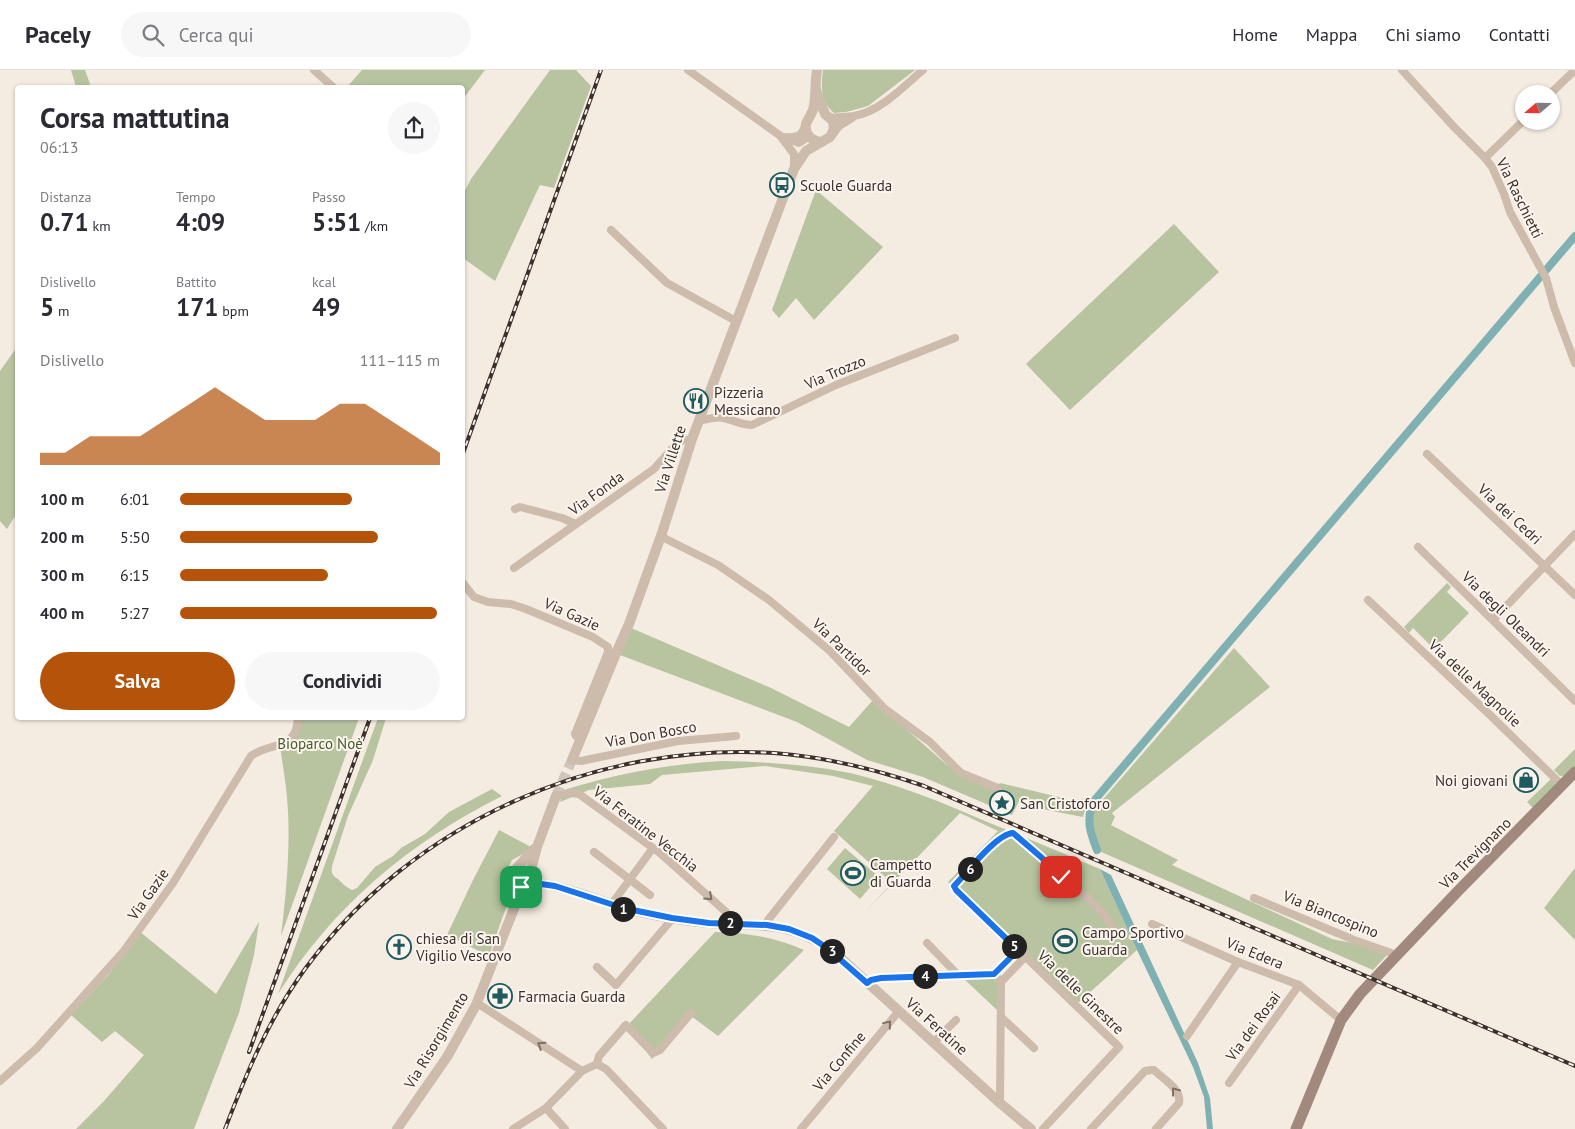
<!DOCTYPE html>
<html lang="it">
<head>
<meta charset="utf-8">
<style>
  :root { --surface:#fff; --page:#f7f7f7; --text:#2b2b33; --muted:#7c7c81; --line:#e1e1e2; --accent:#b45309 }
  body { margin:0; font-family:"PT Sans",sans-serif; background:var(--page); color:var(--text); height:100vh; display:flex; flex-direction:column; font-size:19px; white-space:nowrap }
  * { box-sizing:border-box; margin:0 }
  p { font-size:16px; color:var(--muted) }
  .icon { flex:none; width:28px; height:28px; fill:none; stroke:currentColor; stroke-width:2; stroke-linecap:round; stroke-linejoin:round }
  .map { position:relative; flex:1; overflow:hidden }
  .panel { position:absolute; left:15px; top:15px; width:450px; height:635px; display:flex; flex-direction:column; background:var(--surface); border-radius:5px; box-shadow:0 1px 4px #0004 }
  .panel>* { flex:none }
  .needle { width:32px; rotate:250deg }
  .controls { position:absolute; left:1515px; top:15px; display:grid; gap:10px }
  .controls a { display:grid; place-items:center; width:45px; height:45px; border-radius:50%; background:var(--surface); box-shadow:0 1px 4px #0004; font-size:25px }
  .pin { position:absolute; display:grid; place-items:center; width:42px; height:42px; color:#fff; margin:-21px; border-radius:10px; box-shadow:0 2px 8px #0006 }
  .km { position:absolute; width:25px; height:25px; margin:-12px; border-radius:50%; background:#222; color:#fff; font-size:14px; line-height:25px; text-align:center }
  .round { display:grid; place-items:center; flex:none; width:52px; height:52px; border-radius:26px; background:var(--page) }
  .headline { display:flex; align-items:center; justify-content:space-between; height:85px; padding:0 25px }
  h1 { font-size:28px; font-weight:600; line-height:38px }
  .figures { display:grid; grid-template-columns:repeat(3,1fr); gap:8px; height:85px; padding:5px 25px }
  .figures div { display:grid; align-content:center }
  .figures b { font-size:25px; font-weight:600 }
  .figures small { font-size:14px; font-weight:400 }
  .figures p { font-size:14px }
  .chart { height:140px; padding:10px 25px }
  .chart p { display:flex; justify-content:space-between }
  .chart svg { width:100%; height:90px; margin-top:5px; fill:var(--accent); opacity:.7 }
  .primary-button { display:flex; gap:10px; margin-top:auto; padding:10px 25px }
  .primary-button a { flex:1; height:58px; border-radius:30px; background:var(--accent); color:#fff; font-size:20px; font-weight:600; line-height:58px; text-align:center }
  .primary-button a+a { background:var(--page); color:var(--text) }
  ul { padding:0 25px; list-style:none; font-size:16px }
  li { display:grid; grid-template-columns:80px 60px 1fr; align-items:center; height:38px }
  li i { height:12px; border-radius:6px; background:var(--accent) }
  header { display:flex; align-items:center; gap:30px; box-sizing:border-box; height:70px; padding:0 25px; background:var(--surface); border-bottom:1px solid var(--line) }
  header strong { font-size:24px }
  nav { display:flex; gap:28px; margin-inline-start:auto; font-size:18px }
  .search { width:350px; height:45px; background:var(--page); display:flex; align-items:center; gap:12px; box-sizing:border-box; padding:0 18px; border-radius:28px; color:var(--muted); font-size:19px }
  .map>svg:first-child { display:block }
  .green { fill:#b8c4a0 }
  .water { fill:#7fb0b2 }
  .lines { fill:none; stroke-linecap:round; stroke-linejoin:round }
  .canal { stroke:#7fb0b2; stroke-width:8 }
  .tertiary-tunnel { stroke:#cfc6bd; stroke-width:10; stroke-dasharray:10 5; stroke-linecap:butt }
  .minor { stroke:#cdbbac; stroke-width:8 }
  .tertiary { stroke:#cdbbac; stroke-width:10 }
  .secondary { stroke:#a18a7d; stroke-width:11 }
  .rail-casing { stroke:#3b302b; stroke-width:4 }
  .rail { stroke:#fbf5ee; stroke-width:2; stroke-dasharray:5.5; stroke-linecap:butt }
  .oneway { stroke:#7d6f65 }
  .route-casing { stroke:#fff; stroke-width:10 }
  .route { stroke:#1a73e8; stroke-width:6 }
  .labels { text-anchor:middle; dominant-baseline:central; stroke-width:4; stroke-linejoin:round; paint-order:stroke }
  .poi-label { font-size:15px; fill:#3b302b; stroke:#fbf5ee; text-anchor:start }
  .street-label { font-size:15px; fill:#3b302b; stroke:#fbf5ee }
  .park-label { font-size:15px; fill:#4a5a2e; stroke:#fbf5ee }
</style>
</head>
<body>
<header>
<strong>Pacely</strong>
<div class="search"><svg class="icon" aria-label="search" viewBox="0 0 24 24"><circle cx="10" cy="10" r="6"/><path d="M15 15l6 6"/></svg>Cerca qui</div>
<nav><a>Home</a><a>Mappa</a><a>Chi siamo</a><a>Contatti</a></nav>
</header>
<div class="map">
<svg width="1575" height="1059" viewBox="0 0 1575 1059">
  <rect width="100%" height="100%" fill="#f4ebe1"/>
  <g class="green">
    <polygon points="71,0 85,0 91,17 76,17"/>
    <polygon points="362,0 485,0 463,29 462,18 347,17"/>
    <polygon points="550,0 576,0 591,16 554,118 540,115 495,211 463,188 463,124 471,109"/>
    <path d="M823,0H915L868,36L846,42L834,43C820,31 821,17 823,0Z"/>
    <polygon points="816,120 883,177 814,250 796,228 779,248 772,240"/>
    <polygon points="1174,154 1219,202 1070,340 1026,294"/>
    <polygon points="17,277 17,443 7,459 0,451 0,301"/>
    <polygon points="1447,513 1451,517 1447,522 1469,543 1434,579 1413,558 1409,563 1404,557"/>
    <polygon points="631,558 771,618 849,657 873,630 947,695 997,716 1000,713 1071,730 1093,728 1086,737 1083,747 1042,739 1020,729 1012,745 923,707 867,690 797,652 620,585"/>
    <path d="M1234,578L1270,617L1112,743L1115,747L1111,755L1178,790L1172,795L1332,869L1357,874L1387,885L1373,900L1099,781C1094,767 1088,755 1093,741Z"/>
    <path d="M301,648H359L281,866C286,825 290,783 288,741C287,719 283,697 280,676L288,674Z"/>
    <path d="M378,648H386L373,690L348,746L332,796C331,806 333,805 339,810C343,814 346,817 352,820L357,818L375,797L393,786L401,778L425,764L449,742L492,719L502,726C409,773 334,835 278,924Z"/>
    <polygon points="1575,679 1575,698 1566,707 1560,706 1554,700"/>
    <path d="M722,691C765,692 807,694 850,703C897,714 941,732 985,751C1024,767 1062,783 1100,799L1137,880L1078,933L948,812L998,761L960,743L862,845L892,813L834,761L873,716L833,706L765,696L662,705L650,714L589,720L560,732L564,720C616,704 667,694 722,691Z"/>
    <polygon points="1551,709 1557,716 1534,739 1527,732"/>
    <polygon points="499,760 531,777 523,784 512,790 506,801 510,826 489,886 447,865 472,812"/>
    <polygon points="845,778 879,807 860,829 827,799"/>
    <polygon points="1575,798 1575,870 1544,838"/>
    <polygon points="259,852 254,885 239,943 194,1059 76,1059 104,1031 144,985 115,961 102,972 71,945 110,903 139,861 216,924"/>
    <path d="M715,862C748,863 773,867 804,880L718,966L691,946L652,989L627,956Z"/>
    <polygon points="992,907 997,912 997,940 963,908"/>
  </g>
  <polygon class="water" points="1100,799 1111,805 1198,993 1210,1028 1213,1059 1207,1059 1204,1027 1193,997 1137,880"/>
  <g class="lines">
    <path class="canal" d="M1097,780C1090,762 1086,751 1093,732L1575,166"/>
    <polyline class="tertiary-tunnel" points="556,726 572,690"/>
    <g class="minor">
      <polyline points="314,0 334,18"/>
      <polyline points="688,0 782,67 799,73 809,66"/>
      <polyline points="1402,0 1454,57 1485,88 1492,97 1504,124 1510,142 1546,208 1554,237 1575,293"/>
      <polyline points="1550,24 1575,0"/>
      <path d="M831,48C838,47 847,47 854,46C880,42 904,16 923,0"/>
      <polyline points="833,64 839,56 852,48"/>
      <polyline points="781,67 794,84 794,98"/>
      <path d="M786,67C797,68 802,66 805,56"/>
      <polyline points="1485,88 1524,50"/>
      <polyline points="611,160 667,213 736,251"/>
      <path d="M698,351C706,350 716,346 723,348C734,350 741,355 752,355L836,315L955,268"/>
      <polyline points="1427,384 1575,525"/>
      <polyline points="515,439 520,437 562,448 576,454"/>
      <polyline points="662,463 664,468 718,495 769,530 830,581 885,639 930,672 961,703 998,718"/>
      <polyline points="1418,477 1575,631"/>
      <polyline points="514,498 654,399 679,371 692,369"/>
      <polyline points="462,512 474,527 488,532 511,534 526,539 593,567 608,577 608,582 575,664 576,666 581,667"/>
      <polyline points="1368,530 1490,645 1563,716"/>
      <polyline points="1493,550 1575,464"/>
      <polyline points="572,690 581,691 678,671 736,666"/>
      <polyline points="556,726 572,723 579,724 660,783 726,842 731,849 732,853"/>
      <polyline points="594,782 650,825"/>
      <polyline points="1254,828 1354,870 1397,885"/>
      <polyline points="611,835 650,782"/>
      <polyline points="1152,854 1238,892 1299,915 1341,950"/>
      <polyline points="767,855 768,850 834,767"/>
      <polyline points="927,873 959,906"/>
      <polyline points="597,897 616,915 673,848"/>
      <polyline points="994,904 1018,880"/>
      <polyline points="1001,912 1025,887"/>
      <polyline points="867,913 871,910 881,908 994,904 1001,912 1000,1033"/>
      <polyline points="477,933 582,1001"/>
      <polyline points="1001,947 1034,978"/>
      <polyline points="1187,966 1238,892"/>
      <polyline points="933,973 956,950"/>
      <polyline points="597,994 606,999 663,1059"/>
      <path d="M0,1011L37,978L123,882L173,813L251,686C271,671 296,682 298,648"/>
      <polyline points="1229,1013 1299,915"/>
      <polyline points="546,1038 565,1059"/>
      <polyline points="513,1059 546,1038 582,1001 597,994 599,986 626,955 653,983 660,980 691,943"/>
      <polyline points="801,1059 899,941"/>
      <path d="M1043,1059L1119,977L956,820L955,816C967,803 996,764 1013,763C1031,777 1045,793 1062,807C1079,823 1104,837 1113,859"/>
      <path d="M1091,1059L1145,1001L1151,1000H1154C1163,1009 1182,1019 1179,1033L1156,1059"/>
    </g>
    <g class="tertiary">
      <path d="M817,0C815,12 816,24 814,36C813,43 808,48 806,54C804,65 813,72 822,72"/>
      <polyline points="572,690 617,581 629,554 662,463 692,369 794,99 806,81 830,67 834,59 833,51 825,44 816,20"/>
      <polyline points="532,796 537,777 556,726"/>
      <path d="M534,813C571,816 605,835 640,842C663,847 686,851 708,853C760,856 790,850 835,883L1000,1033L1031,1059"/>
      <polyline points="515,831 516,816 513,806 514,801 534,779"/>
      <path d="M397,1059L447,987L476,935L515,836C517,830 520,825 524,821C531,814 538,813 536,802"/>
    </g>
    <polyline class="secondary" points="1296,1059 1341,950 1360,924 1459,820 1575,702"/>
    <defs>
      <g id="rail">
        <polyline points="462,386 601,0"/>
        <polyline points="249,982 370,648"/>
        <path d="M225,1059C247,1002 269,948 305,899C412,753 594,672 774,683C826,687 875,699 924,716L1575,996"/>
      </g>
    </defs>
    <use href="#rail" class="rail-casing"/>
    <use href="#rail" class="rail"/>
  </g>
  <defs><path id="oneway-chevron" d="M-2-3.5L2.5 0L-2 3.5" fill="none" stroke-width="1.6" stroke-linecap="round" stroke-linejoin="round" transform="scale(1.25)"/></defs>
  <g class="oneway">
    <use href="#oneway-chevron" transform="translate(709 827) rotate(43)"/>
    <use href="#oneway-chevron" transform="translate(888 954) rotate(-50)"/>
    <use href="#oneway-chevron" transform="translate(541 975) rotate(-147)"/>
    <use href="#oneway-chevron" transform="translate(1175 1021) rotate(-127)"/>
  </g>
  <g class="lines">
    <defs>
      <path id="route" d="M521,817H529L534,813L555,816L623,838L672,848L709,853L767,855L789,859L812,868L827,878L867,913L871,910L881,908L994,904L1018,880L956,820L954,816C967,803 996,764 1013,763L1041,787L1061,807"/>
    </defs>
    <use href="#route" class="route-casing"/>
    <use href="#route" class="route"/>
  </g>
  <defs>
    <symbol id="bus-ring" viewBox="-11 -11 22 22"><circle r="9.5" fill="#fbf5ee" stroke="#1f5a5e" stroke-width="1.5"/><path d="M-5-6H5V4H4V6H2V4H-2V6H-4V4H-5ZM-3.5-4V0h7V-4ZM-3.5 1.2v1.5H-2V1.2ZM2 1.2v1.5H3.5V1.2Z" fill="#1f5a5e"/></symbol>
    <symbol id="restaurant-ring" viewBox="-11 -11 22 22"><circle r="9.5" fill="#fbf5ee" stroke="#1f5a5e" stroke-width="1.5"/><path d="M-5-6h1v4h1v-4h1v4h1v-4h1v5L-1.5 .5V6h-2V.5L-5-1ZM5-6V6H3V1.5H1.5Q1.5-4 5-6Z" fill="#1f5a5e"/></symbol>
    <symbol id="shop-ring" viewBox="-11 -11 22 22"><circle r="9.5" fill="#fbf5ee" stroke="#1f5a5e" stroke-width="1.5"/><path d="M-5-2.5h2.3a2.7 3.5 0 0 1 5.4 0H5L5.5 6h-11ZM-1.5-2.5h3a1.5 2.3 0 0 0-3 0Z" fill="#1f5a5e"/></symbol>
    <symbol id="sight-ring" viewBox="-11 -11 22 22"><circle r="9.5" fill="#fbf5ee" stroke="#1f5a5e" stroke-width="1.5"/><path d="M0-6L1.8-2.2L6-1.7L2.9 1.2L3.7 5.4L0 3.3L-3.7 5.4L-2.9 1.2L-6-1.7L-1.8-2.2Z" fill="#1f5a5e"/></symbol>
    <symbol id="stadium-ring" viewBox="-11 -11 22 22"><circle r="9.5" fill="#fbf5ee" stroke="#1f5a5e" stroke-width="1.5"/><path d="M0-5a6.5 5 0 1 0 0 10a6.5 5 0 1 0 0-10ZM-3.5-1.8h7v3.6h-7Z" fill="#1f5a5e"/></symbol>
    <symbol id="church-ring" viewBox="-11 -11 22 22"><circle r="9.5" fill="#fbf5ee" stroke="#1f5a5e" stroke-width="1.5"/><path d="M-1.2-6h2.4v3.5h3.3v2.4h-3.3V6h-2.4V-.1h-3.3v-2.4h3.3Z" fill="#1f5a5e"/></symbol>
    <symbol id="pharmacy-ring" viewBox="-11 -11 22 22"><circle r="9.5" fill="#fbf5ee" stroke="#1f5a5e" stroke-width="1.5"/><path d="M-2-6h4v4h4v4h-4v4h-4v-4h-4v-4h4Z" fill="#1f5a5e"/></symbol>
  </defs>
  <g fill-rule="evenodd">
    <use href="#bus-ring" x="768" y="101" width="28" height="28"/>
    <use href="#restaurant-ring" x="682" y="317" width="28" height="28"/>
    <use href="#shop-ring" x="1512" y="696" width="28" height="28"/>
    <use href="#sight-ring" x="988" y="719" width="28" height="28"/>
    <use href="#stadium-ring" x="839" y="789" width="28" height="28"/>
    <use href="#stadium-ring" x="1051" y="857" width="28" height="28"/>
    <use href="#church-ring" x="385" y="863" width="28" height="28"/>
    <use href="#pharmacy-ring" x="486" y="912" width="28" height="28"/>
  </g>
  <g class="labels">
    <g class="poi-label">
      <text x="800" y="115">Scuole Guarda</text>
      <text x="714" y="322">Pizzeria<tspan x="714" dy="17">Messicano</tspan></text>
      <text x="1508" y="710" text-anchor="end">Noi giovani</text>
      <text x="1020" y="733">San Cristoforo</text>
      <text x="870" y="794">Campetto<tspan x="870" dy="17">di Guarda</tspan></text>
      <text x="1082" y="862">Campo Sportivo<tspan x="1082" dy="17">Guarda</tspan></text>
      <text x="416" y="868">chiesa di San<tspan x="416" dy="17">Vigilio Vescovo</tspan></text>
      <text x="518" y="926">Farmacia Guarda</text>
    </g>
    <g class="street-label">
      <text transform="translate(1520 128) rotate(64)">Via Raschietti</text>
      <text transform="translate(835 302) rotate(-23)">Via Trozzo</text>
      <text transform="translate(670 389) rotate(-72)">Via Villette</text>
      <text transform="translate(596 423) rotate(-36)">Via Fonda</text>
      <text transform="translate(1510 444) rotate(43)">Via dei Cedri</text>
      <text transform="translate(572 544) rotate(24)">Via Gazie</text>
      <text transform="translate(1506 544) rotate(44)">Via degli Oleandri</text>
      <text transform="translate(842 577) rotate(44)">Via Partidor</text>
      <text transform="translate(1475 613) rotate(43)">Via delle Magnolie</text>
      <text transform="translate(651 664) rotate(-10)">Via Don Bosco</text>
      <text transform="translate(646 759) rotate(38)">Via Feratine Vecchia</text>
      <text transform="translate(1475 783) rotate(-45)">Via Trevignano</text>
      <text transform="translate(148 824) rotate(-55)">Via Gazie</text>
      <text transform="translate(1331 844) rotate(22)">Via Biancospino</text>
      <text transform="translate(1255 883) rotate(22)">Via Edera</text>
      <text transform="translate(1081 922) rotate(44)">Via delle Ginestre</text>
      <text transform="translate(937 956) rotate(42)">Via Feratine</text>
      <text transform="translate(1253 956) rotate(-54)">Via dei Rosai</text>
      <text transform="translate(436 970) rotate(-59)">Via Risorgimento</text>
      <text transform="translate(839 991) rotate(-50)">Via Confine</text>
    </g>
    <g class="park-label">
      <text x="320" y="673">Bioparco Noè</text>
    </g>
  </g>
</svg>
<div class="controls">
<a><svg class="needle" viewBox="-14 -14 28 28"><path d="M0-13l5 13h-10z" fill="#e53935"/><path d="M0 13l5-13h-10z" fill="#7c7c81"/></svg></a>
</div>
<div class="pin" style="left:521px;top:817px;background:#1e9e55"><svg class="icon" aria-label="arrive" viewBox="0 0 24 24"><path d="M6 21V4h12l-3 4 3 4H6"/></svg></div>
<div class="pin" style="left:1061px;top:807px;background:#d93025"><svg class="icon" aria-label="check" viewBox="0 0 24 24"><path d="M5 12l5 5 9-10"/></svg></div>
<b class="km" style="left:623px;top:839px">1</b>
<b class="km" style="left:730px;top:853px">2</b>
<b class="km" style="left:832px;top:881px">3</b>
<b class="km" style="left:925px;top:906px">4</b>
<b class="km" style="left:1014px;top:876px">5</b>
<b class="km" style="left:970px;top:799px">6</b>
<section class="panel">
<div class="headline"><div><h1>Corsa mattutina</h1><p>06:13</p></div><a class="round"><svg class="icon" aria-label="share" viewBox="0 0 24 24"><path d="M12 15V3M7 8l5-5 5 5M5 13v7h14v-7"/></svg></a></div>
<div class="figures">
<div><p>Distanza</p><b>0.71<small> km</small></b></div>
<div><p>Tempo</p><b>4:09</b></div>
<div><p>Passo</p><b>5:51<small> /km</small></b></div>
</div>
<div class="figures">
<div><p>Dislivello</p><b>5<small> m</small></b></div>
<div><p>Battito</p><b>171<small> bpm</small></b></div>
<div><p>kcal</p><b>49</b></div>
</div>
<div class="chart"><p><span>Dislivello</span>111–115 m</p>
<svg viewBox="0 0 160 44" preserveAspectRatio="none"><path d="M0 44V38L10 38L20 30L30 30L40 30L50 22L60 14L70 6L80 14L90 22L100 22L110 22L120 14L130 14L140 22L150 30L160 38V44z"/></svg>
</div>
<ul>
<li><b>100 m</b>6:01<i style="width:66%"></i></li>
<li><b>200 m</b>5:50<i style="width:76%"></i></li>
<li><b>300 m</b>6:15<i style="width:57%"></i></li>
<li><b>400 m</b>5:27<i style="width:99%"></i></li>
</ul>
<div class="primary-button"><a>Salva</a><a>Condividi</a></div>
</section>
</div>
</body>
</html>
